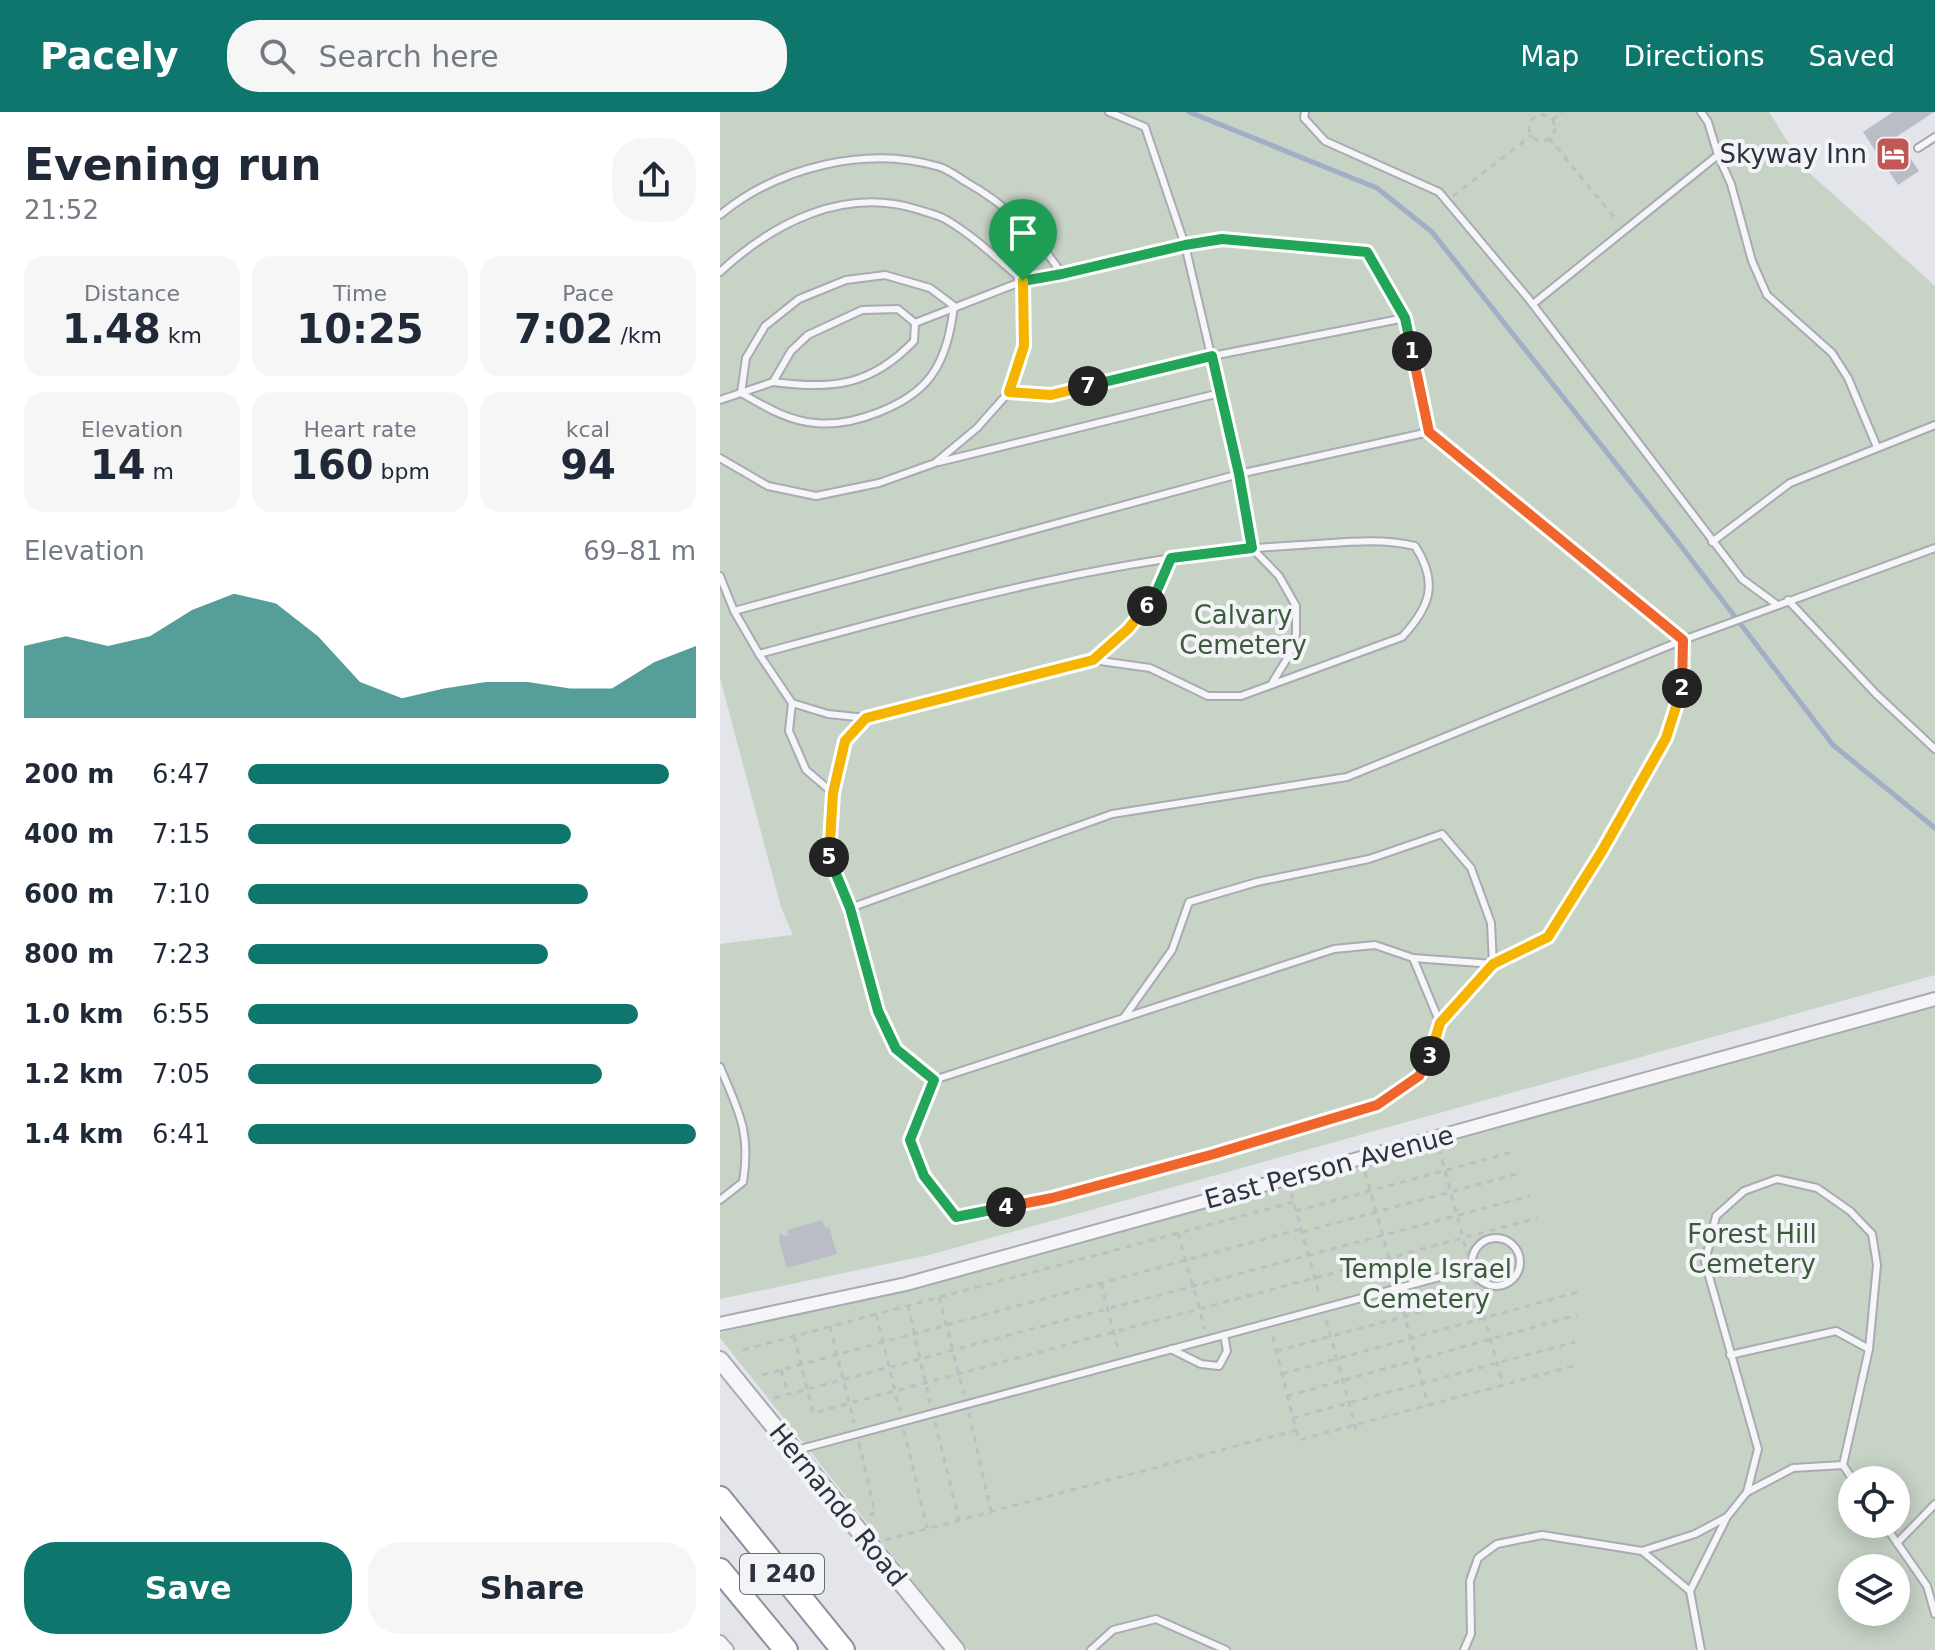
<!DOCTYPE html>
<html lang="en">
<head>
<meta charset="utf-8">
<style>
  :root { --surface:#fff; --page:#f6f6f7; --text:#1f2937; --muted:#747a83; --accent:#0f766e }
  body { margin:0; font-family:"DejaVu Sans",sans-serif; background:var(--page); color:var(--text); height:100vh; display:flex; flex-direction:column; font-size:30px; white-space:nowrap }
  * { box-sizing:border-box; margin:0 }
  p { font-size:26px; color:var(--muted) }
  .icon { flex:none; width:44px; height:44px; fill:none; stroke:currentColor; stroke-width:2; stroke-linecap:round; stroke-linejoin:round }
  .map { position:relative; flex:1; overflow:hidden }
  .drawer { display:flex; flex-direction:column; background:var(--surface); width:720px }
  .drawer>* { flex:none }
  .tools { position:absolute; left:1118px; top:1354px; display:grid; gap:16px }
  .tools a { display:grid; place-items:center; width:72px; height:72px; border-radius:50%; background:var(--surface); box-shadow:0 4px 20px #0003; font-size:40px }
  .pin { position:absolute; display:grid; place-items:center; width:68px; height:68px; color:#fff; margin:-82px -34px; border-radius:50% 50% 50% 0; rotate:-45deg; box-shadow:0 0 8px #0007 }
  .pin .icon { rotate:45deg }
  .km { position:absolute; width:40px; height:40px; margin:-20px; border-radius:50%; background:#222; color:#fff; font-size:22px; line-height:40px; text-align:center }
  .round { display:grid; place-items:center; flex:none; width:84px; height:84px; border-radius:32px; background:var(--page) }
  .overview { display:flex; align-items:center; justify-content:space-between; height:136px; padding:0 24px }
  h1 { font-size:44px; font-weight:700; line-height:60px }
  .stats { display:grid; grid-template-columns:repeat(3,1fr); gap:12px; height:136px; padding:8px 24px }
  .stats div { display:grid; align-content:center; border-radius:20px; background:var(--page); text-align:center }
  .stats b { font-size:40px; font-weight:700 }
  .stats small { font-size:22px; font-weight:400 }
  .stats p { font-size:22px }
  .chart { height:224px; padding:16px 24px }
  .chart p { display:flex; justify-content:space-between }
  .chart svg { width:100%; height:144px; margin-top:8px; fill:var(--accent); opacity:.7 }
  .primary-button { display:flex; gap:16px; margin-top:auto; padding:16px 24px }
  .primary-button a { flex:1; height:92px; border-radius:32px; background:var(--accent); color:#fff; font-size:32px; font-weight:700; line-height:92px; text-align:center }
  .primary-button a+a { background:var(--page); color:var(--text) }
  ul { padding:0 24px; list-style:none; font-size:26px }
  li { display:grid; grid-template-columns:128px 96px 1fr; align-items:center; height:60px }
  li i { height:20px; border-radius:10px; background:var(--accent) }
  header { display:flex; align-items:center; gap:48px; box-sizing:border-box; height:112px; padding:0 40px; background:var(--accent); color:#fff }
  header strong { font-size:38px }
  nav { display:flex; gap:44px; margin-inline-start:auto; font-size:28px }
  .search { width:560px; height:72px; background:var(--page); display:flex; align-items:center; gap:20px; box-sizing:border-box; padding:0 28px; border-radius:32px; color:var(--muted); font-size:30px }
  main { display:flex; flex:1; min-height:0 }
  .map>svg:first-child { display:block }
  .green { fill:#c6d3c5; fill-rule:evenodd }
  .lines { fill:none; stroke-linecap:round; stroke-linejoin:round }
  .stream { stroke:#a2aec6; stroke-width:5 }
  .building { fill:#bbbdc6 }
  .service-casing { stroke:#a9abb4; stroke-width:10 }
  .minor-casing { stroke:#a9abb4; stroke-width:16 }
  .tertiary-casing { stroke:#a9abb4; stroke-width:20 }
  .motorway-casing { stroke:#8c909f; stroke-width:26 }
  .path { stroke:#bebfc4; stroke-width:3; stroke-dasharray:6 6; stroke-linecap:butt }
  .service { stroke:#f6f6f8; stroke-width:6 }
  .minor { stroke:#f6f6f8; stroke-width:12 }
  .tertiary { stroke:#f6f6f8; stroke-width:16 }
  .motorway { stroke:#fff; stroke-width:22 }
  .split-1-casing { stroke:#fff; stroke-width:16 }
  .split-2-casing { stroke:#fff; stroke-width:16 }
  .split-3-casing { stroke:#fff; stroke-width:16 }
  .split-4-casing { stroke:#fff; stroke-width:16 }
  .split-5-casing { stroke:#fff; stroke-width:16 }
  .split-6-casing { stroke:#fff; stroke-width:16 }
  .split-7-casing { stroke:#fff; stroke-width:16 }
  .split-8-casing { stroke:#fff; stroke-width:16 }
  .split-1 { stroke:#22a559; stroke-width:10 }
  .split-2 { stroke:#f0652b; stroke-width:10 }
  .split-3 { stroke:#f5b400; stroke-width:10 }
  .split-4 { stroke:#f0652b; stroke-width:10 }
  .split-5 { stroke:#22a559; stroke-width:10 }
  .split-6 { stroke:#f5b400; stroke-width:10 }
  .split-7 { stroke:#22a559; stroke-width:10 }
  .split-8 { stroke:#f5b400; stroke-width:10 }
  .labels { text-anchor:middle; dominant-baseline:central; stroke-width:8; stroke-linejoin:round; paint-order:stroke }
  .shield { fill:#f3f4f7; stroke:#686c77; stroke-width:2 }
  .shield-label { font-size:24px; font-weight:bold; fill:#2d3140 }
  .poi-label { font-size:26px; fill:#2d3140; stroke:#f3f4f7; text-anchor:end }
  .park-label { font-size:26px; fill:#3c5b3b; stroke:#f3f4f7 }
  .street-label { font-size:26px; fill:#2d3140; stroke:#f3f4f7 }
</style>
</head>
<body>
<header>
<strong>Pacely</strong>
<div class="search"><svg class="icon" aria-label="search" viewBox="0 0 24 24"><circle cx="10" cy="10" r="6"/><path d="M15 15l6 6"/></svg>Search here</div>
<nav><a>Map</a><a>Directions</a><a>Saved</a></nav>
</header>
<main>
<section class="drawer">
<div class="overview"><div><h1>Evening run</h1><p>21:52</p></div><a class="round"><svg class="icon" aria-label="share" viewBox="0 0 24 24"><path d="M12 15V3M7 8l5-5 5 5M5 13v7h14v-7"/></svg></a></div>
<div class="stats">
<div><p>Distance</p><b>1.48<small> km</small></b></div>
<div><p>Time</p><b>10:25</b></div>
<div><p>Pace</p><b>7:02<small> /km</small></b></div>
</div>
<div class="stats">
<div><p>Elevation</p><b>14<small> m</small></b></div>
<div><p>Heart rate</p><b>160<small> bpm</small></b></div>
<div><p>kcal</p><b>94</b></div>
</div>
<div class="chart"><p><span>Elevation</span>69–81 m</p>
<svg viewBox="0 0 160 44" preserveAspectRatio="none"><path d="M0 44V22L10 19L20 22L30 19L40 11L50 6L60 9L70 19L80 33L90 38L100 35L110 33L120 33L130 35L140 35L150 27L160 22V44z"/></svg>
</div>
<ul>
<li><b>200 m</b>6:47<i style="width:94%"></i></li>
<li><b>400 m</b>7:15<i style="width:72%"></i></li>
<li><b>600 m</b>7:10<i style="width:76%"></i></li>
<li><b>800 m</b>7:23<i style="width:67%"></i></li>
<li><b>1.0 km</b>6:55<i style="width:87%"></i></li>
<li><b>1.2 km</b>7:05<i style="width:79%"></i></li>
<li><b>1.4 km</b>6:41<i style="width:100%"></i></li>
</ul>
<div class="primary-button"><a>Save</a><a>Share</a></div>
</section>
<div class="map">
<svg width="1215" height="1538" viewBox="0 0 1215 1538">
  <rect width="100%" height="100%" fill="#e3e5ea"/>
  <g class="green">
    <polygon points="0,0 1049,0 1085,57 1215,174 1215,863 209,1143 0,1187 0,832 73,823 61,795 0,566"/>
    <path d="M1215,895V1538H248L0,1226V1221ZM1132,1368H1176V1412H1132ZM1132,1456H1176V1500H1132Z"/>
  </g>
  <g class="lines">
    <polyline class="stream" points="469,0 657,76 712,120 954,425 1113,633 1215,716"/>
  </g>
  <g class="building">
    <polygon points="1173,0 1214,0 1176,25 1199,59 1178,73 1143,20"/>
    <polygon points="102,1108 105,1116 109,1115 117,1142 67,1156 59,1128 60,1121 64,1124 69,1123 67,1118"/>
  </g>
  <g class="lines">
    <defs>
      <g id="service">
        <polyline points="389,0 425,15 465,133 519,362 532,436 559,464 576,494 576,522 568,545 551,573"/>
        <polyline points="585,0 584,6 605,29 719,80 808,186 1022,467 1056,492"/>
        <polyline points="1198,36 1215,25"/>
        <polyline points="998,43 1011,72 1032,149 1047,183 1112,241 1128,266 1157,335"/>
        <path d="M0,103C58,55 147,33 220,55C229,58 238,65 246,70C289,94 315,122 342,162"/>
        <path d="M0,160C53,111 123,75 196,97C205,100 216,102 225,107C254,124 278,147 303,169L304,234L289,280L257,316L215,351L159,371L96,384L48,374L0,346"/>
        <path d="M165,163L210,176L234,194C231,217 226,244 211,264C189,294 132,315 95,311C68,309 44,294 21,281L26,246L45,214L79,187L126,168Z"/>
        <polyline points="813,192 998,43 988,10 981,0"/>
        <path d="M178,197L195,211L194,229C151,274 112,278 53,270L71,239L88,223L142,198Z"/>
        <polyline points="289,280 331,283 492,244 685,206"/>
        <polyline points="0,288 53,270"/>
        <polyline points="219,350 500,281"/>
        <polyline points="992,430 1070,371 1215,313"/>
        <polyline points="0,464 14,499 39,542"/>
        <polyline points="1068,488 1156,582 1215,637"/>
        <polyline points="14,499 519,362 709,320 685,206 647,140 502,127 465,133 342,162 303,169 195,211"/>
        <path d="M373,548L430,556L488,584H521L682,525C710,495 719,471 695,434C658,425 619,431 580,433C396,443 217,494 39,542L72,591L108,602L146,606L373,548L408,517L435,483L451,446"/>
        <polyline points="72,591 69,619 86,658 113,681"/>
        <polyline points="146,606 125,629 113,681 108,741 130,796 392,702 627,665 963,528 709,320"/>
        <polyline points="130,796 158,899 176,937 214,968 190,1028 204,1064 236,1105 332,1086 494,1042 657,993 699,964 712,940 720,911 693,846 655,833 614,837 214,968"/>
        <polyline points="405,904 452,838 469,790 537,770 649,747 722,722 751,756 771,811 773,852 693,846"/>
        <polyline points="720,911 773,852 828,825 882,739 946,626 963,573 963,528 1215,436"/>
        <path d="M0,955C19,1000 31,1020 23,1070L0,1088"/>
        <circle cx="776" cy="1150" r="24"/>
        <polyline points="451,1237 481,1252 499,1254 507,1239 504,1223"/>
        <polyline points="1010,1243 1116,1219 1149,1237"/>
        <polyline points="77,1338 753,1156"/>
        <polyline points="1027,1380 1038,1337 985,1150 996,1104 1024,1079 1057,1067 1097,1076 1130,1099 1152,1122 1157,1153 1149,1237 1123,1353"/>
        <polyline points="1164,1412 1207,1474 1215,1502"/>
        <polyline points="1177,1431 1215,1392"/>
        <polyline points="922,1439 970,1479"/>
        <polyline points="371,1538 393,1518 436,1507 506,1538"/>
        <polyline points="744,1538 751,1522 750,1469 758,1446 777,1432 822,1423 922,1439 975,1422 1007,1405 1027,1380 1073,1356 1123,1353 1133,1368"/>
        <polyline points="981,1538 970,1479 1006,1407"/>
      </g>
      <g id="minor">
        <polyline points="0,1212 186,1172 1215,887"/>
        <polyline points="0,1530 7,1538"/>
      </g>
      <polyline id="tertiary" points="0,1248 236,1538"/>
      <g id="motorway">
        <polyline points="0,1386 123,1538"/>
        <polyline points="0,1458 66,1538"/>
      </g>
    </defs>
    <use href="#service" class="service-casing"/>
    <use href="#minor" class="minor-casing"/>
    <use href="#tertiary" class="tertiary-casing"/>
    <use href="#motorway" class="motorway-casing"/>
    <g class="path">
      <circle cx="822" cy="16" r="13"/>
      <polyline points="832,8 843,0"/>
      <polyline points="829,26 898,110"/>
      <polyline points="733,84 812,23"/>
      <polyline points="719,1036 749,1149"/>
      <polyline points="645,1060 675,1168"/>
      <polyline points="571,1081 600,1185"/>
      <polyline points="576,1099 796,1039"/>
      <polyline points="582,1120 801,1061"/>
      <polyline points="458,1121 485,1217"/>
      <polyline points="754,1168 783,1272"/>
      <polyline points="381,1171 399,1241"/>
      <polyline points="219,1185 244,1282"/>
      <polyline points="680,1187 708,1292"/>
      <polyline points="188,1193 210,1291"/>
      <polyline points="156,1202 180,1299"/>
      <polyline points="606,1208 638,1324"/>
      <polyline points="110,1214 134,1311"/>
      <polyline points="74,1224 93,1301 817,1106"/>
      <polyline points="23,1238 574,1090"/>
      <polyline points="556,1239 757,1185"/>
      <polyline points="61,1258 68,1281"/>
      <polyline points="562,1262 858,1180"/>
      <polyline points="42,1263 581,1117"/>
      <polyline points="567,1284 857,1203"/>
      <polyline points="54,1286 810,1084"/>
      <polyline points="249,1301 271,1399"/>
      <polyline points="573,1306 855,1230"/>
      <polyline points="215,1310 239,1408"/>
      <polyline points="184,1318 207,1416"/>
      <polyline points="576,1318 579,1328 857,1253"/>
      <polyline points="139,1331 155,1401 148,1403"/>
      <polyline points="165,1428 576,1318 552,1222"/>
    </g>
    <use href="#service" class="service"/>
    <use href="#minor" class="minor"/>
    <use href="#tertiary" class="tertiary"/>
    <use href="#motorway" class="motorway"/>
  </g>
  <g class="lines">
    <defs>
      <polyline id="split-1" points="303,169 342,162 465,133 502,127 647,140 685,206 692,239"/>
      <polyline id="split-2" points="692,239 709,320 963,528 962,576"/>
      <polyline id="split-3" points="710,944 720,911 773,852 828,825 882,739 946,626 962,576"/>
      <polyline id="split-4" points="286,1095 332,1086 494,1042 657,993 699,964 710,944"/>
      <polyline id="split-5" points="109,745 130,796 158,899 176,937 214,968 190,1028 204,1064 236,1105 286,1095"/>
      <polyline id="split-6" points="109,745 113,681 125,629 146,606 373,548 408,517 427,494"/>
      <polyline id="split-7" points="368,274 492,244 519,362 532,436 451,446 435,483 427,494"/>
      <polyline id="split-8" points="303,169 304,234 289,280 331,283 368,274"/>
    </defs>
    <use href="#split-1" class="split-1-casing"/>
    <use href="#split-2" class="split-2-casing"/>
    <use href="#split-3" class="split-3-casing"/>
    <use href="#split-4" class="split-4-casing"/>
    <use href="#split-5" class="split-5-casing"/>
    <use href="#split-6" class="split-6-casing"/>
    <use href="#split-7" class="split-7-casing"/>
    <use href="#split-8" class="split-8-casing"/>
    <use href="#split-1" class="split-1"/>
    <use href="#split-2" class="split-2"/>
    <use href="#split-3" class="split-3"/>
    <use href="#split-4" class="split-4"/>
    <use href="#split-5" class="split-5"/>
    <use href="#split-6" class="split-6"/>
    <use href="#split-7" class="split-7"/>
    <use href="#split-8" class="split-8"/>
  </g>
  <defs>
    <symbol id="hotel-square" viewBox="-11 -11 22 22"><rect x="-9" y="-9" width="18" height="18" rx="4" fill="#c15856" stroke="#f3f4f7"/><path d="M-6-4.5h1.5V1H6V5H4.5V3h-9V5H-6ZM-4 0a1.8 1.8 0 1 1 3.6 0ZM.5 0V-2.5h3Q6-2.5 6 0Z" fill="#fff"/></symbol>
  </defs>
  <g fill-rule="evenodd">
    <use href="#hotel-square" x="1153" y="22" width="40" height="40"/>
  </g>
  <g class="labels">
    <rect class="shield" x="20" y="1442" width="84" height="40" rx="6"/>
    <g class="shield-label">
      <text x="62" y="1462">I 240</text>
    </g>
    <g class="poi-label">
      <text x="1147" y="42">Skyway Inn</text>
    </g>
    <g class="park-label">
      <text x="523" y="503">Calvary<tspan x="523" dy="30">Cemetery</tspan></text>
      <text x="1032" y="1122">Forest Hill<tspan x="1032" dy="30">Cemetery</tspan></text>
      <text x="706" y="1157">Temple Israel<tspan x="706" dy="30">Cemetery</tspan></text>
    </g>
    <g class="street-label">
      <text transform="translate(609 1055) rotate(-15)">East Person Avenue</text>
      <text transform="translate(118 1393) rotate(51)">Hernando Road</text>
    </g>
  </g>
</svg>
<div class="tools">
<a><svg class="icon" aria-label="locate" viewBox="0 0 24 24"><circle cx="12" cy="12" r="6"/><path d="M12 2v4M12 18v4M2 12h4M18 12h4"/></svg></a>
<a><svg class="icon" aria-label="layers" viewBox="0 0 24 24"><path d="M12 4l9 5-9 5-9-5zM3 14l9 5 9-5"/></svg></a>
</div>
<div class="pin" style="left:303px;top:169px;background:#1e9e55"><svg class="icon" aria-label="arrive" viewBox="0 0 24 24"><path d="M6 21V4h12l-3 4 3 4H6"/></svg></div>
<b class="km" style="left:692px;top:239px">1</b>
<b class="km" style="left:962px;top:576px">2</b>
<b class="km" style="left:710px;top:944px">3</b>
<b class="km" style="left:286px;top:1095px">4</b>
<b class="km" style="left:109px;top:745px">5</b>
<b class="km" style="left:427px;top:494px">6</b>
<b class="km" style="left:368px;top:274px">7</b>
</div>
</main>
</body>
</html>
